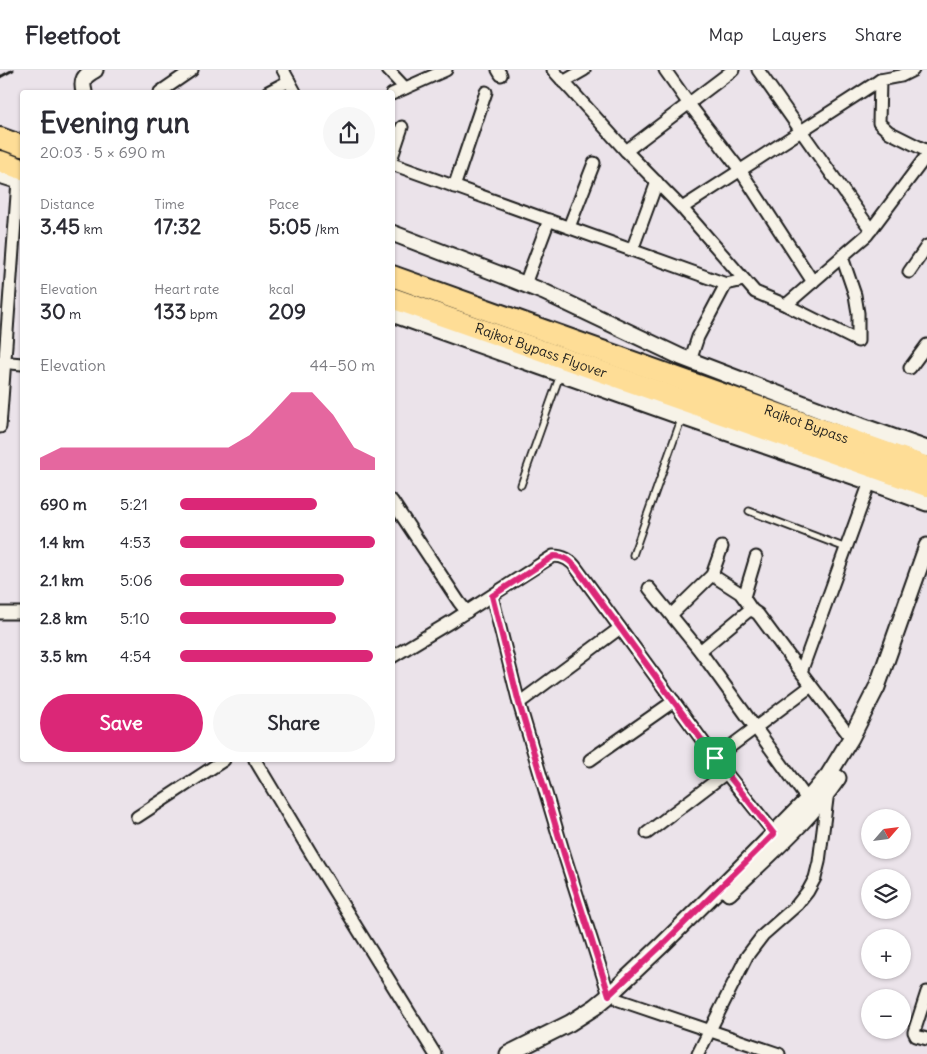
<!DOCTYPE html>
<html lang="en">
<head>
<meta charset="utf-8">
<style>
  :root { --surface:#fff; --page:#f7f7f7; --text:#2b2b33; --muted:#7c7c81; --line:#e1e1e2; --accent:#db2777 }
  body { margin:0; font-family:Delius,sans-serif; background:var(--page); color:var(--text); height:100vh; display:flex; flex-direction:column; font-size:19px; white-space:nowrap }
  * { box-sizing:border-box; margin:0 }
  p { font-size:16px; color:var(--muted) }
  .icon { flex:none; width:28px; height:28px; fill:none; stroke:currentColor; stroke-width:2; stroke-linecap:round; stroke-linejoin:round }
  .map { position:relative; flex:1; overflow:hidden }
  .side { position:absolute; left:20px; top:20px; width:375px; height:672px; display:flex; flex-direction:column; background:var(--surface); border-radius:5px; box-shadow:0 1px 4px #0004 }
  .side>* { flex:none }
  .needle { width:32px; rotate:62deg }
  .buttons { position:absolute; left:861px; top:739px; display:grid; gap:10px }
  .buttons a { display:grid; place-items:center; width:50px; height:50px; border-radius:50%; background:var(--surface); box-shadow:0 1px 4px #0004; font-size:25px }
  .pin { position:absolute; display:grid; place-items:center; width:42px; height:42px; color:#fff; margin:-21px; border-radius:10px; box-shadow:0 2px 8px #0006 }
  .round { display:grid; place-items:center; flex:none; width:52px; height:52px; border-radius:26px; background:var(--page) }
  .head { display:flex; align-items:center; justify-content:space-between; height:85px; padding:0 20px }
  h1 { font-size:28px; font-weight:700; line-height:38px }
  .metrics { display:grid; grid-template-columns:repeat(3,1fr); gap:8px; height:85px; padding:5px 20px }
  .metrics div { display:grid; align-content:center }
  .metrics b { font-size:21px; font-weight:700 }
  .metrics small { font-size:14px; font-weight:400 }
  .metrics p { font-size:14px }
  .chart { height:140px; padding:10px 20px }
  .chart p { display:flex; justify-content:space-between }
  .chart svg { width:100%; height:90px; margin-top:5px; fill:var(--accent); opacity:.7 }
  .action { display:flex; gap:10px; margin-top:auto; padding:10px 20px }
  .action a { flex:1; height:58px; border-radius:30px; background:var(--accent); color:#fff; font-size:20px; font-weight:700; line-height:58px; text-align:center }
  .action a+a { background:var(--page); color:var(--text) }
  ul { padding:0 20px; list-style:none; font-size:16px }
  li { display:grid; grid-template-columns:80px 60px 1fr; align-items:center; height:38px }
  li i { height:12px; border-radius:6px; background:var(--accent) }
  header { display:flex; align-items:center; gap:30px; box-sizing:border-box; height:70px; padding:0 25px; background:var(--surface); border-bottom:1px solid var(--line) }
  header strong { font-size:24px }
  nav { display:flex; gap:28px; margin-inline-start:auto; font-size:18px }
  .map>svg:first-child { display:block }
  .lines { fill:none; stroke-linecap:round; stroke-linejoin:round }
  .lane-casing { stroke:#1c1c1c; stroke-width:9 }
  .street-casing { stroke:#1c1c1c; stroke-width:15 }
  .secondary-casing { stroke:#1c1c1c; stroke-width:19 }
  .highway-casing { stroke:#1c1c1c; stroke-width:24 }
  .lane { stroke:#f7f3e8; stroke-width:5.5 }
  .street { stroke:#f7f3e8; stroke-width:11 }
  .secondary { stroke:#f7f3e8; stroke-width:15 }
  .highway { stroke:#fedd96; stroke-width:20 }
  .rail { stroke:#1c1c1c; stroke-width:3 }
  .route-casing { stroke:#fff; stroke-width:10 }
  .route { stroke:#db2777; stroke-width:6 }
  .labels { text-anchor:middle; dominant-baseline:central; stroke-width:4; stroke-linejoin:round; paint-order:stroke }
  .street-label { font-size:14px; fill:#1c1c1c; stroke:#f7f3e8 }
</style>
</head>
<body>
<header>
<strong>Fleetfoot</strong>
<nav><a>Map</a><a>Layers</a><a>Share</a></nav>
</header>
<div class="map">
<svg width="927" height="984" viewBox="0 0 927 984">
  <rect width="100%" height="100%" fill="#ebe3ea"/>
  <filter id="ink" filterUnits="userSpaceOnUse"><feTurbulence type="fractalNoise" baseFrequency=".02" numOctaves="2"/><feDisplacementMap in="SourceGraphic" scale="10" xChannelSelector="R" yChannelSelector="G"/><feConvolveMatrix kernelMatrix="1 2 1 2 8 2 1 2 1" color-interpolation-filters="sRGB"/></filter>
  <g filter="url(#ink)">
    <g class="lines">
      <defs>
        <g id="lane">
          <polyline points="521,415 560,305"/>
          <polyline points="749,441 846,478"/>
          <polyline points="633,485 682,347"/>
        </g>
        <g id="street">
          <polyline points="283,0 295,22"/>
          <polyline points="388,0 405,18"/>
          <polyline points="498,0 501,5"/>
          <polyline points="553,0 626,81 682,138 755,222 786,235 858,271 858,243 855,225 842,187"/>
          <polyline points="665,0 689,34 740,100 813,212"/>
          <polyline points="758,0 871,160"/>
          <polyline points="880,10 879,53 889,62 927,81"/>
          <polyline points="563,12 584,0"/>
          <polyline points="160,22 192,0"/>
          <polyline points="268,22 289,11"/>
          <polyline points="392,24 446,0"/>
          <polyline points="626,81 733,0"/>
          <polyline points="392,87 402,57"/>
          <polyline points="392,94 726,214 744,210"/>
          <polyline points="454,117 486,22"/>
          <polyline points="682,138 880,10 901,6 913,0"/>
          <polyline points="569,157 594,93"/>
          <polyline points="632,180 657,112"/>
          <polyline points="909,202 927,176"/>
          <polyline points="525,214 549,150"/>
          <polyline points="786,235 867,165 927,85"/>
          <polyline points="690,291 698,267 726,214"/>
          <polyline points="0,292 22,294"/>
          <polyline points="910,298 927,275"/>
          <polyline points="0,357 18,111"/>
          <polyline points="392,431 459,532 467,542"/>
          <polyline points="712,505 740,523 746,531 752,540"/>
          <polyline points="649,518 700,581 812,736"/>
          <polyline points="492,526 519,633 564,784 609,925"/>
          <polyline points="744,527 756,487"/>
          <polyline points="0,543 22,543"/>
          <polyline points="671,545 712,505 722,477"/>
          <polyline points="700,581 747,542 752,540 758,544 801,602"/>
          <path d="M392,587L452,551L553,486C564,486 571,490 577,499L726,703L779,769"/>
          <polyline points="519,633 620,558"/>
          <polyline points="851,668 801,602 870,412"/>
          <polyline points="715,688 811,616"/>
          <polyline points="255,690 318,795 435,984"/>
          <polyline points="590,690 674,631"/>
          <polyline points="137,747 224,690"/>
          <polyline points="647,763 726,703"/>
          <polyline points="927,922 914,962 916,966 927,969"/>
          <polyline points="619,930 779,984"/>
          <polyline points="698,984 747,886 763,865 797,835 808,821 815,808 819,792 828,721"/>
        </g>
        <g id="secondary">
          <path d="M84,22C81,10 84,6 95,0"/>
          <polyline points="0,105 22,112"/>
          <polyline points="392,163 504,206 544,222 681,287 862,356 927,379"/>
          <polyline points="392,244 682,347 870,412 927,433"/>
          <path d="M729,823C767,786 808,752 838,708"/>
          <polyline points="508,984 570,953 595,937 606,928 662,875 742,796 808,729 829,704 851,668 877,617 927,476"/>
        </g>
        <g id="highway">
          <polyline points="0,68 22,76"/>
          <polyline points="0,91 22,99"/>
          <path id="s1" d="M392,206C571,269 749,334 927,397"/>
          <path id="s2" d="M392,228L927,416"/>
        </g>
      </defs>
      <use href="#lane" class="lane-casing"/>
      <use href="#street" class="street-casing"/>
      <use href="#secondary" class="secondary-casing"/>
      <use href="#highway" class="highway-casing"/>
      <use href="#lane" class="lane"/>
      <use href="#street" class="street"/>
      <use href="#secondary" class="secondary"/>
      <use href="#highway" class="highway"/>
      <polyline class="rail" points="0,7 13,0"/>
    </g>
  </g>
  <g class="lines" filter="url(#ink)">
    <defs>
      <path id="route" d="M554,486C564,486 570,490 577,499L715,688L774,764L662,875L609,925L564,784L519,633L492,526Z"/>
    </defs>
    <use href="#route" class="route-casing"/>
    <use href="#route" class="route"/>
  </g>
  <g class="labels">
    <g class="street-label">
      <text stroke="none"><textPath href="#s2" startOffset="158">Rajkot Bypass Flyover</textPath></text>
      <text stroke="none"><textPath href="#s1" startOffset="440">Rajkot Bypass</textPath></text>
    </g>
  </g>
</svg>
<div class="buttons">
<a><svg class="needle" viewBox="-14 -14 28 28"><path d="M0-13l5 13h-10z" fill="#e53935"/><path d="M0 13l5-13h-10z" fill="#7c7c81"/></svg></a>
<a><svg class="icon" aria-label="layers" viewBox="0 0 24 24"><path d="M12 4l9 5-9 5-9-5zM3 14l9 5 9-5"/></svg></a>
<a>+</a>
<a>−</a>
</div>
<div class="pin" style="left:715px;top:688px;background:#1e9e55"><svg class="icon" aria-label="arrive" viewBox="0 0 24 24"><path d="M6 21V4h12l-3 4 3 4H6"/></svg></div>
<section class="side">
<div class="head"><div><h1>Evening run</h1><p>20:03 · 5 × 690 m</p></div><a class="round"><svg class="icon" aria-label="share" viewBox="0 0 24 24"><path d="M12 15V3M7 8l5-5 5 5M5 13v7h14v-7"/></svg></a></div>
<div class="metrics">
<div><p>Distance</p><b>3.45<small> km</small></b></div>
<div><p>Time</p><b>17:32</b></div>
<div><p>Pace</p><b>5:05<small> /km</small></b></div>
</div>
<div class="metrics">
<div><p>Elevation</p><b>30<small> m</small></b></div>
<div><p>Heart rate</p><b>133<small> bpm</small></b></div>
<div><p>kcal</p><b>209</b></div>
</div>
<div class="chart"><p><span>Elevation</span>44–50 m</p>
<svg viewBox="0 0 160 44" preserveAspectRatio="none"><path d="M0 44V38L10 33L20 33L30 33L40 33L50 33L60 33L70 33L80 33L90 33L100 27L110 17L120 6L130 6L140 17L150 33L160 38V44z"/></svg>
</div>
<ul>
<li><b>690 m</b>5:21<i style="width:70%"></i></li>
<li><b>1.4 km</b>4:53<i style="width:100%"></i></li>
<li><b>2.1 km</b>5:06<i style="width:84%"></i></li>
<li><b>2.8 km</b>5:10<i style="width:80%"></i></li>
<li><b>3.5 km</b>4:54<i style="width:99%"></i></li>
</ul>
<div class="action"><a>Save</a><a>Share</a></div>
</section>
</div>
</body>
</html>
